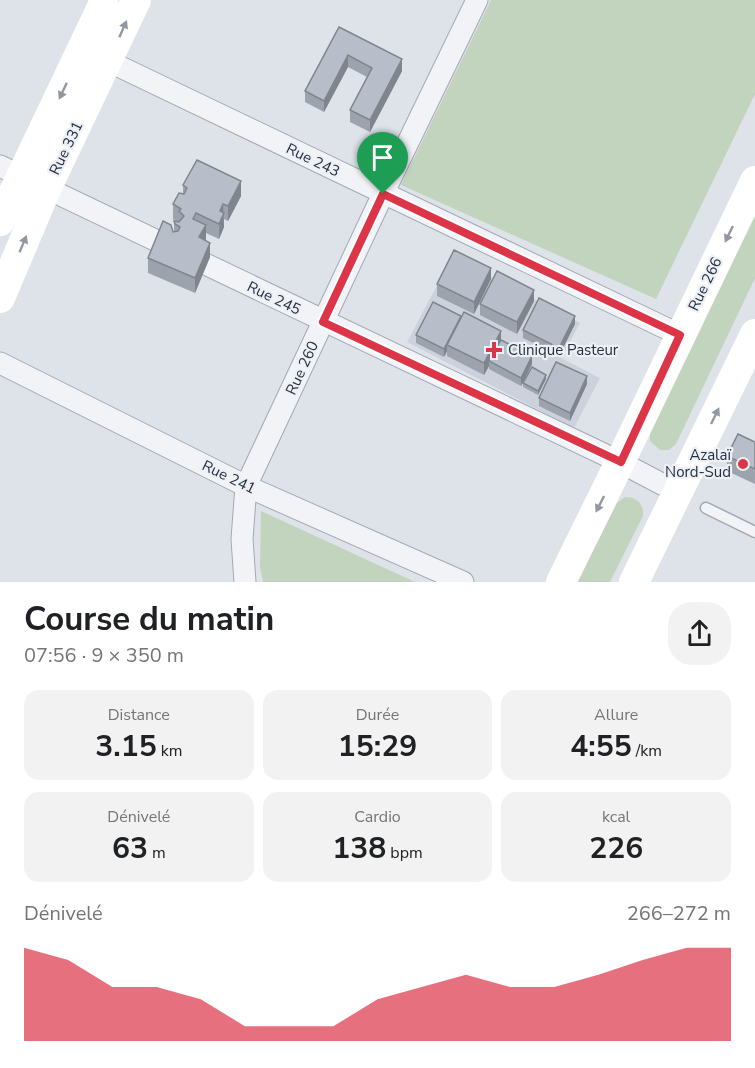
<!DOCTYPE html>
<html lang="fr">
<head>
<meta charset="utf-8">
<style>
  :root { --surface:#fff; --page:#f2f2f2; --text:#202124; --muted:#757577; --accent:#dc3548 }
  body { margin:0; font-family:"Nunito Sans",sans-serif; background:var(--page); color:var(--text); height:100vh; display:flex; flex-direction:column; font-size:22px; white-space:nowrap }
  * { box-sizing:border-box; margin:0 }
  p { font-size:20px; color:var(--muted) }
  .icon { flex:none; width:33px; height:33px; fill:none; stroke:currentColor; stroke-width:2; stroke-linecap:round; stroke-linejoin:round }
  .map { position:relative; height:582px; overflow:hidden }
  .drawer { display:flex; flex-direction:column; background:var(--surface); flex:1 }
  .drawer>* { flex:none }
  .pin { position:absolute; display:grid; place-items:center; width:51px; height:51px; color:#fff; margin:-62px -26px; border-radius:50% 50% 50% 0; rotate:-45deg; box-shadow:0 0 6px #0007 }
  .pin .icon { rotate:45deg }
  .round { display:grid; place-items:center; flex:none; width:63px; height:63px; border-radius:24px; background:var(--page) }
  .headline { display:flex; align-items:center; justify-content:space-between; height:102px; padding:0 24px }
  h1 { font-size:33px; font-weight:700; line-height:45px }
  .stats { display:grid; grid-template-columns:repeat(3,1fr); gap:9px; height:102px; padding:6px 24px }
  .stats div { display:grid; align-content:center; border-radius:15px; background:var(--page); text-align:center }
  .stats b { font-size:30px; font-weight:700 }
  .stats small { font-size:16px; font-weight:400 }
  .stats p { font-size:16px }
  .chart { height:168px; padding:12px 24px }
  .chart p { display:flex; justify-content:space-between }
  .chart svg { width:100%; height:108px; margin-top:6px; fill:var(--accent); opacity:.7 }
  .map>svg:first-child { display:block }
  .built { fill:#ccd1db }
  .green { fill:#c3d4be }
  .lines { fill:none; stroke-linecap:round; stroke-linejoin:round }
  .lane-casing { stroke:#a3a9b4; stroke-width:13 }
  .street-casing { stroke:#a3a9b4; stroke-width:23 }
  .lane { stroke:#f1f3f7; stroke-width:10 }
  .street { stroke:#f1f3f7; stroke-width:21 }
  .secondary { stroke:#fff; stroke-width:30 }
  .wall { fill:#9da3ad }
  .shaded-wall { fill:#80858d }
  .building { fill:#b7bec9; stroke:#80858d; stroke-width:1.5 }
  .oneway { fill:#9297a0 }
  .route-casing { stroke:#fff; stroke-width:12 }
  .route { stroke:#dc3548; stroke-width:8 }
  .poi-dot { fill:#dc3548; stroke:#edf1f6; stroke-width:2 }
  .labels { text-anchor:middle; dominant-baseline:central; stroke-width:4.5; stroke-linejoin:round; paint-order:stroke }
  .street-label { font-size:15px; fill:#252f42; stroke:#edf1f6 }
  .poi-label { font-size:15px; fill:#252f42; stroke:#edf1f6; text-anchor:start }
</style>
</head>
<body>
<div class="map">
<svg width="755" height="582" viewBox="0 0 755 582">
  <rect width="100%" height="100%" fill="#dee2e9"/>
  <polygon class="built" points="452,257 580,323 561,358 600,378 574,428 407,342"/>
  <g class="green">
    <polygon points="491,0 755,0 755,94 656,299 401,185"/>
    <polygon points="755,213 755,278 676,444 669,450 660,450 650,441 650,432"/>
    <path d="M625,497C637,497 644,504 643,516L610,582H577L617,503Z"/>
    <polygon points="261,511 415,582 263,582 260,567"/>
  </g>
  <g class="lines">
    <defs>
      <polyline id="lane" points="706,508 755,532"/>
      <g id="street">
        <polyline points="108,61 680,335"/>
        <polyline points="0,166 620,462 677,492"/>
        <polyline points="0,363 246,486 463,582"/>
        <polyline points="245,582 242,539 246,486 383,194 477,0"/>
      </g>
    </defs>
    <use href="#lane" class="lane-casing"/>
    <use href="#street" class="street-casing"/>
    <use href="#lane" class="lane"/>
    <use href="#street" class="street"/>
    <g class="secondary">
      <polyline points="0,221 103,5 103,0"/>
      <polyline points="0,298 46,189 136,0"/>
      <polyline points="561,582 620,462 755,181"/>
      <polyline points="634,582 755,334"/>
    </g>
  </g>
  <g class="wall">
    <polygon points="339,27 402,71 370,132 350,122 350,110 367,77 348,67 324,112 305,102 305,91"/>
    <polygon points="183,185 241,196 228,221 224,219 224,227 219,239 206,233 206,241 210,257 195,293 148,273 148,258 173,232 174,232 174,221 177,222 173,219 173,204 183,194"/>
    <polygon points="491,279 474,314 437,296 437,284"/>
    <polygon points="534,301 517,334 480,315 480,304"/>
    <polygon points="575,324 559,356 523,338 523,330"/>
    <polygon points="416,335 501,340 532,364 521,386 489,369 489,366 484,375 447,356 447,351 444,357 416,343"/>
    <polygon points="546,379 538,395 523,387 523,383"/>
    <polygon points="587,384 570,421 539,406 539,398"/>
    <polygon points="755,442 755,484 727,471 727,456"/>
  </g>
  <g class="shaded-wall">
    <polygon points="348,55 348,67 324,112 324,101"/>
    <polygon points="402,59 402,71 370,132 370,120"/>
    <polygon points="241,181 241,196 228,221 228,206"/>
    <polygon points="223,204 224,227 219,239 220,211"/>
    <polygon points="206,225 206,240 199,237"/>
    <polygon points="210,243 210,257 195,293 195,278"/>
    <polygon points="491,268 491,279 474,314 474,302"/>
    <polygon points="534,290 534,301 517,334 517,322"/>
    <polygon points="461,316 447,345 447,351 444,357 444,349"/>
    <polygon points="575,316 575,324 559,356 559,348"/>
    <polygon points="501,331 501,343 489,361 489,366 484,375 484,363"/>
    <polygon points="532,356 532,364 521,386 521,378"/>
    <polygon points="546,375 546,379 538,395 538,391"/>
    <polygon points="587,376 587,384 570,421 570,413"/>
  </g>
  <g class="building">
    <polygon points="339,27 402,59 370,120 350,110 372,68 348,55 324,101 305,91"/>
    <polygon points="197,160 241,181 228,206 223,204 220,211 224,213 219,224 196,213 193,219 206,225 199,237 210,243 195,278 148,258 163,221 171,225 173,232 178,231 180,227 175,224 174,221 179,222 184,216 179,211 181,209 173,204 179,193 184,194 187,188 183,185"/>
    <polygon points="454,250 491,268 474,302 437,284"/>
    <polygon points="497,271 534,290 517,322 480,304"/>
    <polygon points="539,298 575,316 559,348 523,330"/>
    <polygon points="433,302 461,316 444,349 416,335"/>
    <polygon points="464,312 501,331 484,363 447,345"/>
    <polygon points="501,340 532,356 521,378 489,361"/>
    <polygon points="556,362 587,376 570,413 539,398"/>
    <polygon points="532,367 546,375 538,391 523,383"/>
    <polygon points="738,434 755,442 755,469 727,456"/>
  </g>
  <defs><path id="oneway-solid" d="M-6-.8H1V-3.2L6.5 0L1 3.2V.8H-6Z" transform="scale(1.5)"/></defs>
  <g class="oneway">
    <use href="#oneway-solid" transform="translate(123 29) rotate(-66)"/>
    <use href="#oneway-solid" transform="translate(63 91) rotate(115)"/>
    <use href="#oneway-solid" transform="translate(729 234) rotate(116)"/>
    <use href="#oneway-solid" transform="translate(23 244) rotate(-67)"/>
    <use href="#oneway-solid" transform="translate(715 416) rotate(-64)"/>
    <use href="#oneway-solid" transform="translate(600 504) rotate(117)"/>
  </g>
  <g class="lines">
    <defs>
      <polygon id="route" points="383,194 680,335 621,462 323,322"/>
    </defs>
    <use href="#route" class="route-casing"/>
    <use href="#route" class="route"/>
  </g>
  <g class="poi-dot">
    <path d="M491 341h6v6h6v6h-6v6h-6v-6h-6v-6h6z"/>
    <circle cx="743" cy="464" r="6"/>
  </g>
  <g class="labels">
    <g class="street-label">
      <text transform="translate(66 148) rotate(-64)">Rue 331</text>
      <text transform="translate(313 160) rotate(26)">Rue 243</text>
      <text transform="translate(705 284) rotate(-64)">Rue 266</text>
      <text transform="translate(274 298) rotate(26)">Rue 245</text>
      <text transform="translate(302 368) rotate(-65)">Rue 260</text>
      <text transform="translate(229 477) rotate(26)">Rue 241</text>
    </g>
    <g class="poi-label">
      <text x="508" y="350">Clinique Pasteur</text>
      <text x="731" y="455" text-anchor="end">Azalaï<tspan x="731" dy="17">Nord-Sud</tspan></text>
    </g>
  </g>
</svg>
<div class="pin" style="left:383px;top:194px;background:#1e9e55"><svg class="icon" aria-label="arrive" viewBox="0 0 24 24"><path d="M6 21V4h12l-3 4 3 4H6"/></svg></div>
</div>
<section class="drawer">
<div class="headline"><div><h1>Course du matin</h1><p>07:56 · 9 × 350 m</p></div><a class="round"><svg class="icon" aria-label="share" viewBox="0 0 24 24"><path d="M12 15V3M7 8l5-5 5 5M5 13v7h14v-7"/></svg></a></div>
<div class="stats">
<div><p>Distance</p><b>3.15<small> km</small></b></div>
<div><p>Durée</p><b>15:29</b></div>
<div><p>Allure</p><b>4:55<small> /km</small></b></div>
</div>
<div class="stats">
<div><p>Dénivelé</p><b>63<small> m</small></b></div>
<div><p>Cardio</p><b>138<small> bpm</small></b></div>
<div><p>kcal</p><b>226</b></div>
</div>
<div class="chart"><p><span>Dénivelé</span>266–272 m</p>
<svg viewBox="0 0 160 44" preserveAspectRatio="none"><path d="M0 44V6L10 11L20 22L30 22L40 27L50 38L60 38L70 38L80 27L90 22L100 17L110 22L120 22L130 17L140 11L150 6L160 6V44z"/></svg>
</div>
</section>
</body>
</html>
